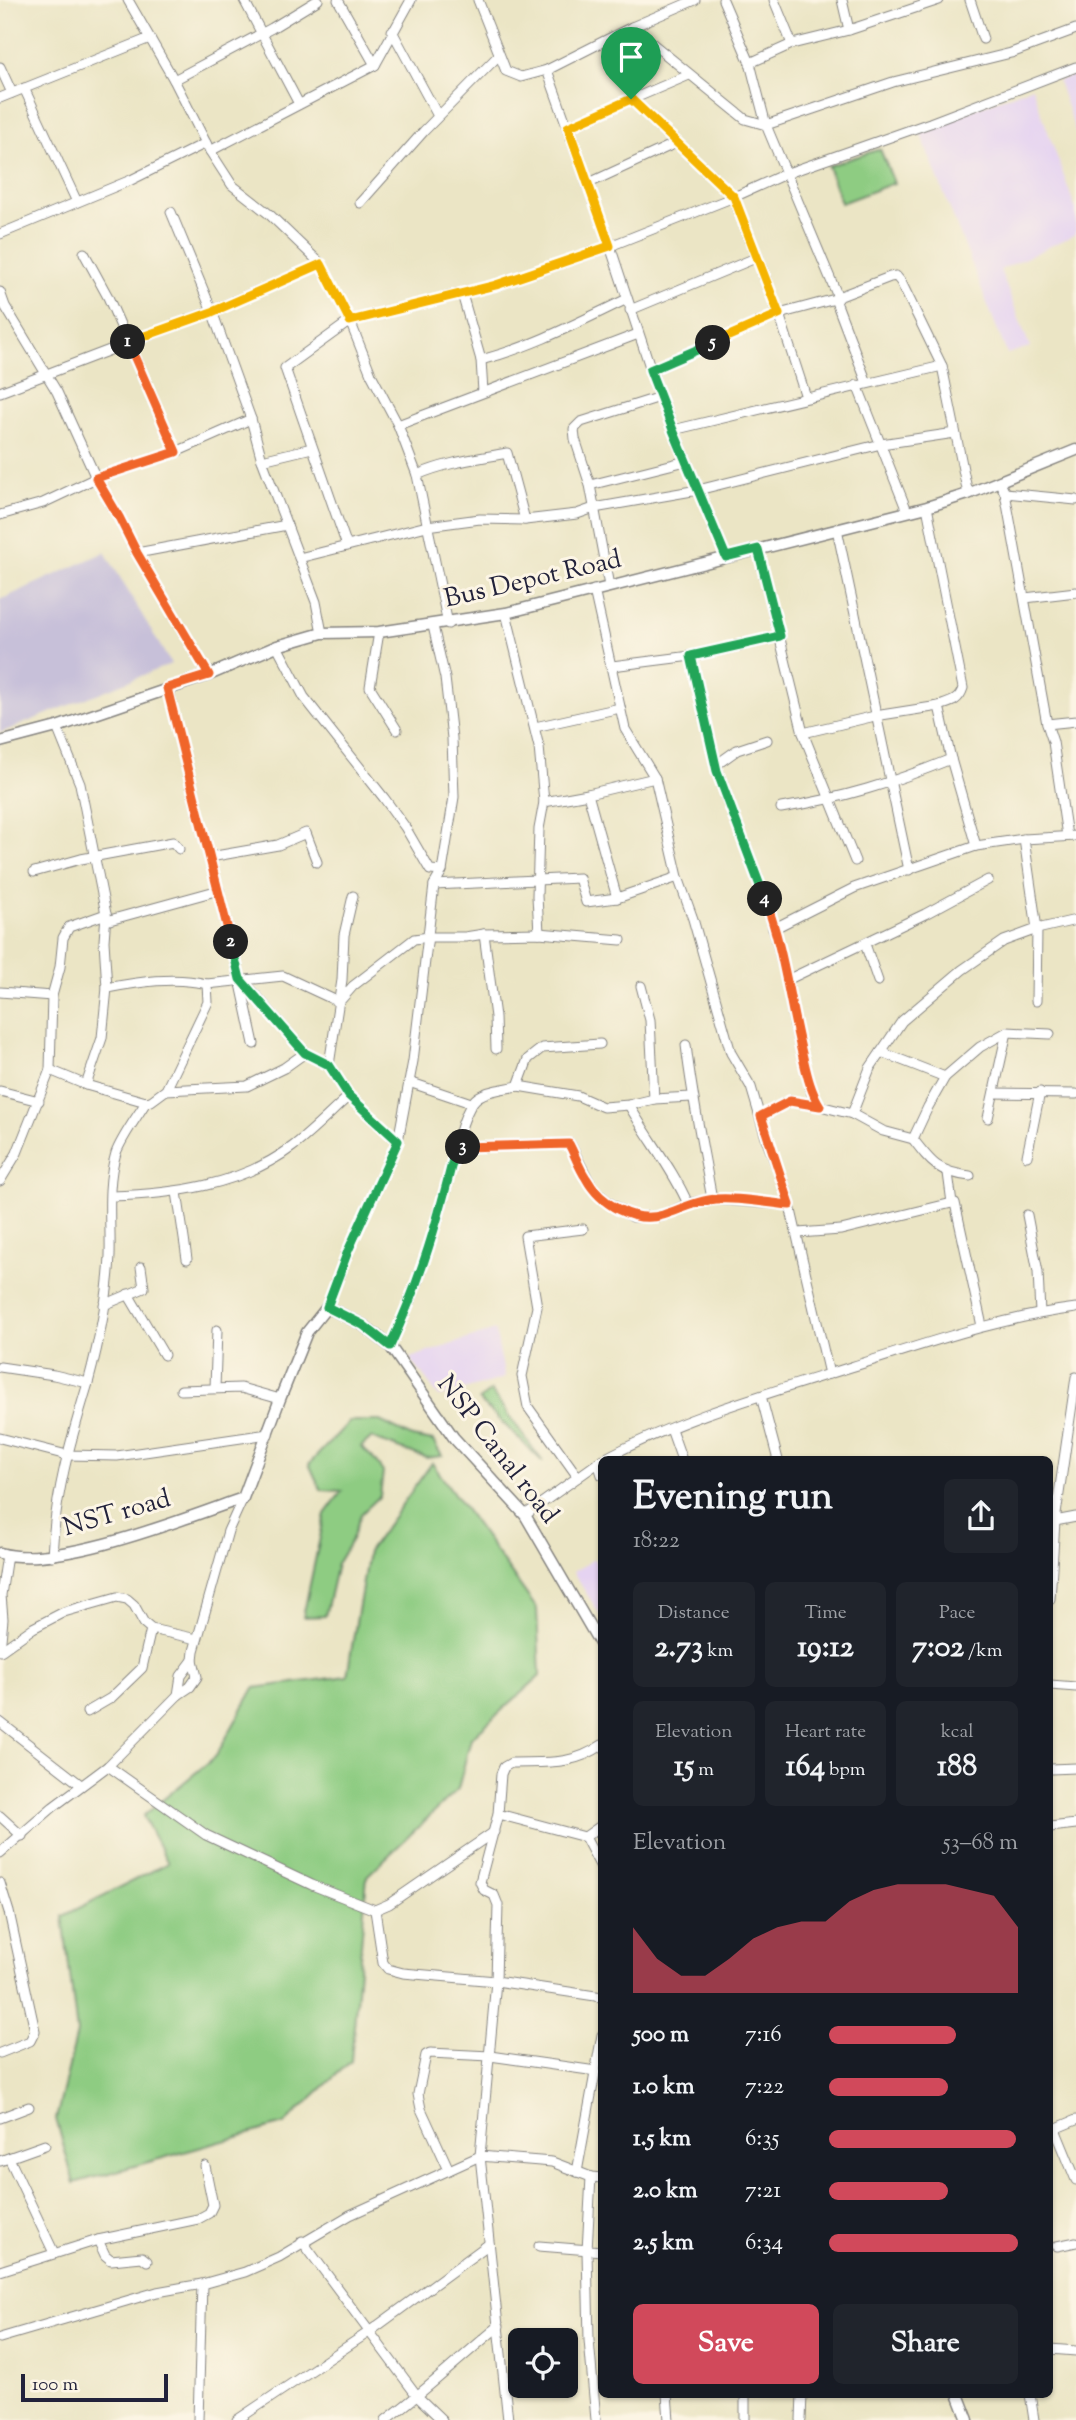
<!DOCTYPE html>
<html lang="en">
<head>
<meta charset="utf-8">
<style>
  :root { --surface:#171b24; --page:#20242c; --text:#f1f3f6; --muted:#9ea1a6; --accent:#d1495b }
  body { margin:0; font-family:"Sorts Mill Goudy",serif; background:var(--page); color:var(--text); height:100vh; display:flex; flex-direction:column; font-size:26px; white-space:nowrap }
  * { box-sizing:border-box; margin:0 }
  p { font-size:23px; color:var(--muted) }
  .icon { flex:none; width:38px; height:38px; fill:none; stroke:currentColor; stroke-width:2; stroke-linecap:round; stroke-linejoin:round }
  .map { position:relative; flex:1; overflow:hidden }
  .sheet { position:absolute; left:598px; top:1456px; width:455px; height:942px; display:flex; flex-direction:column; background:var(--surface); border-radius:10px; box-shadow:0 2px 5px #0004 }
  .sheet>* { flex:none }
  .fabs { position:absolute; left:508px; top:2328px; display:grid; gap:14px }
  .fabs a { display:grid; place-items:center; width:70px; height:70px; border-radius:10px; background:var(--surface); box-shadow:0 2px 5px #0004; font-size:35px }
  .scale { position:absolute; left:21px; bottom:18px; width:147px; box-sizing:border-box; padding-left:7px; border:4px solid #22223b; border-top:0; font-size:19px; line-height:24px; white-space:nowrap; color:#22223b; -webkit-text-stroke:5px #fcf5e5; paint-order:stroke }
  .pin { position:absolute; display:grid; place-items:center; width:60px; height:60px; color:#fff; margin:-72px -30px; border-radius:50% 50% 50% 0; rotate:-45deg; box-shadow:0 0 7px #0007 }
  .pin .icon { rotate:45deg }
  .km { position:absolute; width:35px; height:35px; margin:-18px; border-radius:50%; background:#222; color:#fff; font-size:19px; line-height:35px; text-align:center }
  .round { display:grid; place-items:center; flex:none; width:74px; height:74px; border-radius:10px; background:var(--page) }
  .head { display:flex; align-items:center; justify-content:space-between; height:119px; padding:0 35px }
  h1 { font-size:38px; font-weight:700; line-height:52px }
  .stats { display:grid; grid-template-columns:repeat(3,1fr); gap:10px; height:119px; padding:7px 35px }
  .stats div { display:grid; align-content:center; border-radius:10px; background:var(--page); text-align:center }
  .stats b { font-size:30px; font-weight:700 }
  .stats small { font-size:19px; font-weight:400 }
  .stats p { font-size:19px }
  .chart { height:196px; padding:14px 35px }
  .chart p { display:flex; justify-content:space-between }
  .chart svg { width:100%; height:126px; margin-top:7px; fill:var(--accent); opacity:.7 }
  .action { display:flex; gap:14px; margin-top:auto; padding:14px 35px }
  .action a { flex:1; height:80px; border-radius:10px; background:var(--accent); color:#fff; font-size:28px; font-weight:700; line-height:80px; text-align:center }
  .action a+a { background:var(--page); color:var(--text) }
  ul { padding:0 35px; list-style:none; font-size:23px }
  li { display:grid; grid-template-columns:112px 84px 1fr; align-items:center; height:52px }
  li i { height:18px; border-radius:9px; background:var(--accent) }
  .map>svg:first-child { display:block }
  .built { fill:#e5d3f1 }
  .industrial { fill:#c7c0d9 }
  .green { fill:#8ecc82; stroke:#58775e; stroke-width:2 }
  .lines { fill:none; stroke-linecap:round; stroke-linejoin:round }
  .minor-casing { stroke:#868480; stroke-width:11 }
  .tertiary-casing { stroke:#868480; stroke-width:13 }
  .minor { stroke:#fff; stroke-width:9 }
  .tertiary { stroke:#fff; stroke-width:10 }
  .split-1-casing { stroke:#fff; stroke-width:14 }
  .split-2-casing { stroke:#fff; stroke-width:14 }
  .split-3-casing { stroke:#fff; stroke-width:14 }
  .split-4-casing { stroke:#fff; stroke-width:14 }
  .split-5-casing { stroke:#fff; stroke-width:14 }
  .split-6-casing { stroke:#fff; stroke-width:14 }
  .split-1 { stroke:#f5b400; stroke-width:9 }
  .split-2 { stroke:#f0652b; stroke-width:9 }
  .split-3 { stroke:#22a559; stroke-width:9 }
  .split-4 { stroke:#f0652b; stroke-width:9 }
  .split-5 { stroke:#22a559; stroke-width:9 }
  .split-6 { stroke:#f5b400; stroke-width:9 }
  .labels { text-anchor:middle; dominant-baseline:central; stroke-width:6; stroke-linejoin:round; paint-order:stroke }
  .street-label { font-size:26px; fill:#22223b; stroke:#fcf5e5 }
</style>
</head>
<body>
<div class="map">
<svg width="1076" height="2420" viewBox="0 0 1076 2420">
  <rect width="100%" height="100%" fill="#fcf5e5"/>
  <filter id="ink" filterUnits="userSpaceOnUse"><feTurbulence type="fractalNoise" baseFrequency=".0143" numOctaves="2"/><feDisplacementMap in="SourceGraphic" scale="14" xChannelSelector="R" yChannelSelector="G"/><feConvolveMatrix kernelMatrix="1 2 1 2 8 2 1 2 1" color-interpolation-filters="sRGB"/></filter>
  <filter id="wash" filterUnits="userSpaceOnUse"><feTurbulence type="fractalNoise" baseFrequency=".00686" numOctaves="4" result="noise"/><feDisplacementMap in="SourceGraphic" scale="28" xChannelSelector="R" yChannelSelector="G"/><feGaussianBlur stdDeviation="1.57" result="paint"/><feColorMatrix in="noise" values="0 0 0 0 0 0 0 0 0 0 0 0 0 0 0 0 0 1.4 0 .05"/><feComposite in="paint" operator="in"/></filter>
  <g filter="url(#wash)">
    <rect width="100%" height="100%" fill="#ebe5c5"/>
    <g class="built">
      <polygon points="1076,74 1076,133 1058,81"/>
      <polygon points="1032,87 1076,210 1076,234 1000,270 1030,347 1007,354 919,130"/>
      <polygon points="495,1330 505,1378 439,1397 410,1358"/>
      <polygon points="594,1559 602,1573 602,1618 573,1572"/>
    </g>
    <polygon class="industrial" points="105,552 171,664 0,733 0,600"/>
    <g class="green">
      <polygon points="880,149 894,183 841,203 828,166"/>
      <polygon points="491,1391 543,1462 479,1400"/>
      <polygon points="350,1421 380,1421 412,1437 433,1441 442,1456 426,1458 371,1438 361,1447 372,1457 383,1472 380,1496 361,1514 352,1539 337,1564 325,1616 303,1617 325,1514 342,1491 321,1490 309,1464"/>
      <polygon points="432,1463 537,1609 540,1676 471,1738 458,1789 367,1876 351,2061 284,2124 74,2183 56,2119 77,2033 63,1916 168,1863 143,1816 216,1756 254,1688 347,1676 368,1552"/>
    </g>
  </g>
  <g filter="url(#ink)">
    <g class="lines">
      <defs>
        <g id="minor">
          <polyline points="128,0 174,80 210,151 232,185 269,214 321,264 350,321 371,374 398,425 417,475 448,624"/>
          <polyline points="244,0 299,104"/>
          <polyline points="338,0 375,65"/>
          <polyline points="478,0 506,71 521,77 547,70 610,246 660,397 726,557"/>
          <polyline points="723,0 750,63 766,125 893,82 1011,53 1076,29"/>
          <polyline points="774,0 792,44"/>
          <polyline points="842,0 849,30"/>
          <polyline points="970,0 983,39"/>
          <polyline points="632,27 745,119 766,125 838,297 835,299 867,383"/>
          <polyline points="392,31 438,116"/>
          <polyline points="750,63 792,44 849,30 939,0"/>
          <polyline points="0,67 12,93"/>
          <polyline points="547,70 632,27 695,0"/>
          <polyline points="174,80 272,28 318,0"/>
          <polyline points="24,88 77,202"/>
          <polyline points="0,98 150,38"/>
          <polyline points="631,99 734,197 779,314 806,397"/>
          <polyline points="567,127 689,75"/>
          <polyline points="210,151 375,65 411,0"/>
          <polyline points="587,184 676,143"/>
          <polyline points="360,203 424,131 499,55"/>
          <polyline points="171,212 212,311 251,419 262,460 316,602 322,633"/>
          <polyline points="0,234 131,180 206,143"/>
          <polyline points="84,253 108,297 176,452"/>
          <polyline points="0,292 5,306 57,392 96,478 119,517 137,553 209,675"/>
          <polyline points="462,294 481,360 483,392"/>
          <polyline points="838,297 890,277 896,276 901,282 942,366 968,494"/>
          <polyline points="630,310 758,257"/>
          <path d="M481,360C532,347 579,322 627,299"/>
          <polyline points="650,370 779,314 835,299"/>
          <polyline points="857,385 907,511"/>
          <polyline points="0,392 212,311 321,264"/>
          <polyline points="398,425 638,334"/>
          <polyline points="673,430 942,366"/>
          <polyline points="262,460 312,448"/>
          <path d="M417,475C447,462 476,459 507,453L525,520L577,514L594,508L698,490L881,444L955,433"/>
          <polyline points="999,481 1005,493 1047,724 1053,742 1067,836"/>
          <polyline points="590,485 686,461"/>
          <polyline points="1005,493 1076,500"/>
          <polyline points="0,515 43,503 96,478 176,452 251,419"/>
          <polyline points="837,529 909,870"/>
          <polyline points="347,546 285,368 350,321 497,285 610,246 734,197 785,174 930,123 1076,67"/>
          <polyline points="758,549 803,733 855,861"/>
          <polyline points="137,553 287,525"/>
          <polyline points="299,558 427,526 480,519 525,520"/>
          <polyline points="609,586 590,485 575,439 574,429 581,422 660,397"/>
          <polyline points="594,590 625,729 655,778 678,877 693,919 731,1053 751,1087 767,1141 787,1193 829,1374"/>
          <polyline points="1025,598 1076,592"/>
          <polyline points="506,613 539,747 544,802 539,829 537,896 539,933"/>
          <polyline points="379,632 370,687 397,730"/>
          <polyline points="277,646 304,697 384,798 405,827 430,870 442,871"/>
          <polyline points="691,656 717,770 769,910 787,980 795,1026 812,1094 820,1106 852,1114 870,1068 902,1021 962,970 1004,941 1037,929 1076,920"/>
          <polyline points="612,666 691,656 780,636"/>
          <polyline points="167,688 240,979 254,993 305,1053 329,1065 349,1096 398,1141"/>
          <polyline points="1047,724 1076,721"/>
          <polyline points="57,727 80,784 106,914 104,941 107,988 102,1038 86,1085"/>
          <polyline points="535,727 620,708"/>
          <polyline points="803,733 875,716 939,706"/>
          <polyline points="951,759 976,846"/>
          <polyline points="716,765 737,750 767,740"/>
          <polyline points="588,794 617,898"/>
          <polyline points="544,802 588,794 655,778"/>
          <path d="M781,808C844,798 892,783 951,759L939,706C951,702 959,701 963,688L927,507"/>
          <polyline points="1024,839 1037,929 1036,1001"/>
          <polyline points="210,857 278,845 306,833 317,862"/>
          <polyline points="34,872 81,859 173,842 179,849"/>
          <polyline points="434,885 579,878 586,902 617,898 678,877"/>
          <polyline points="106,921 219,890"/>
          <polyline points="773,929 854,888 976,846 1024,839 1076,836"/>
          <polyline points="484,934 495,1017 496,1049"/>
          <polyline points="865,944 878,981"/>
          <polyline points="240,979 254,1044"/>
          <polyline points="787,980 925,914 988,880"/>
          <polyline points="641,986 650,1020 654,1099 692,1097"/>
          <path d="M107,988C139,982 174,976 207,984"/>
          <polyline points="0,992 52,996"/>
          <path d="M686,1045C692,1097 703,1148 712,1199"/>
          <polyline points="881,1052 945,1077"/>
          <polyline points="329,1065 342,980 344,935 353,896"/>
          <polyline points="50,1070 86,1085 146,1102 151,1101 166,1090 208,1002 207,984 283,976 339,1002 353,986 414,939 429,937 465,937 484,934 539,933 621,940"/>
          <polyline points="409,1082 471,1103"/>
          <polyline points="518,1086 578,1096 603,1107 629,1105 654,1099"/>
          <polyline points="166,1090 247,1086 284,1068 305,1053"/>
          <polyline points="0,1091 39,1101"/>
          <polyline points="994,1093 1076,1094"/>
          <path d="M629,1105C648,1139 673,1169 688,1204"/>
          <polyline points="852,1114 883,1131 913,1139"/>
          <polyline points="761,1116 790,1101 820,1106"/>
          <polyline points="988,1118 1007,1032"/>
          <polyline points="456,1147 570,1144 593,1189 608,1202 633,1217 662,1216 688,1204 712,1199 790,1205"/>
          <polyline points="1027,1156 1040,1092"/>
          <polyline points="948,1173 952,1203 955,1203 982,1326"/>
          <path d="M970,1176C938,1172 932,1164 913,1139L928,1107L945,1077L980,1047L1007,1032L1050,1034"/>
          <polyline points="0,1181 17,1153 50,1070 52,996 60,967 63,938 69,927 106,914"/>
          <polyline points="177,1192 187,1259"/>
          <path d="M111,1196C173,1194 240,1186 292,1147C312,1132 330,1113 349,1096"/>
          <polyline points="1027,1215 1038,1272 1040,1313"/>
          <polyline points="798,1233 841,1230 952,1203"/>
          <polyline points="128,1294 164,1355"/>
          <polyline points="104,1305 144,1288 141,1267"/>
          <polyline points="327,1307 348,1251 398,1141 413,1061 434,885 442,871 454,797 452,738 445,678 433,626"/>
          <path d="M390,1346C413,1298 429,1250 443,1199C450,1176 459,1120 473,1102C481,1090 505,1089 518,1086L528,1059L542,1048L600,1044"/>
          <path d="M0,1367L54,1375L88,1383C99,1342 108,1299 110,1256C111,1222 106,1186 116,1153C122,1137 137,1117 146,1102"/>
          <polyline points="1076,1377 1055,1521 1076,1517"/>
          <polyline points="215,1388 217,1330"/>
          <polyline points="181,1390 241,1388 280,1399"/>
          <polyline points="761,1396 778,1460"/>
          <polyline points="671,1429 682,1460"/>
          <polyline points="0,1438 67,1455 117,1456 268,1434"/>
          <path d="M602,1460C680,1418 766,1394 851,1367C925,1344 998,1318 1076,1308"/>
          <polyline points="598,1462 602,1475"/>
          <polyline points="578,1477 528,1407 522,1376 537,1307 525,1236 583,1229"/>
          <polyline points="525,1515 602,1460"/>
          <path d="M52,1556C55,1493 70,1443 88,1383"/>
          <polyline points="1050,1599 1055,1521 1052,1522"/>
          <polyline points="2,1650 33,1628 64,1612 117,1597 127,1599 134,1605 144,1623 151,1629 197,1639"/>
          <polyline points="0,1651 3,1619 1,1595 7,1555"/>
          <polyline points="1050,1685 1076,1687"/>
          <polyline points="178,1695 181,1676 193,1660"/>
          <polyline points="87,1712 111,1698 142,1668 151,1629"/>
          <polyline points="0,1722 81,1785"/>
          <polyline points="108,1766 206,1835 312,1885 375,1910 389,1904 494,1832"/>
          <polyline points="1050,1769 1076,1768"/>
          <polyline points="498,1814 585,1837 602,1825"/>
          <polyline points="0,1816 22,1836"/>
          <polyline points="1050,1827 1076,1824"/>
          <polyline points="585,1837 602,1869"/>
          <polyline points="0,1853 53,1807 108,1766 178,1695 190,1687 197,1677 193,1660 194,1651 228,1531 243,1498"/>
          <polyline points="0,1883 9,1912 35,2031 30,2041 0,2053"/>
          <polyline points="375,1910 383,1963 388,1969 403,1973 496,1981 602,1997"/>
          <polyline points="0,2118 29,2107"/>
          <polyline points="1055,2129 1076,2180"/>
          <polyline points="1052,2130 1076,2120"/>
          <polyline points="9,2158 54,2253"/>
          <polyline points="0,2161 45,2145"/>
          <polyline points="449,2170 421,2109 418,2094 426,2055 430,2053 490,2056 596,2071"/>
          <polyline points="577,2172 602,2035"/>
          <polyline points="591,2177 587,2251 589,2340 596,2420"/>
          <polyline points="98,2240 105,2255 111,2260 142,2257 147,2261"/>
          <polyline points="302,2241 418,2397 442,2420"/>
          <polyline points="539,2246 602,2251"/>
          <polyline points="1057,2246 1076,2242"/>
          <polyline points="0,2271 98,2240 198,2219 209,2213 213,2205 205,2166"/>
          <polyline points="0,2338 157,2292 202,2284 245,2272 279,2257 350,2215 480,2156 552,2162 591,2177 602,2178"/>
          <polyline points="1050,2349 1076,2351"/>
          <polyline points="667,2394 669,2420"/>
          <polyline points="1030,2394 1034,2420"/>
          <polyline points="198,2420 202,2284"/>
          <polyline points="237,2420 369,2332 489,2244"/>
          <path d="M386,2420C426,2391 461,2357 499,2326"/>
          <path d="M508,2420L480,2156L496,1981L498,1905L494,1895L484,1890L480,1882L498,1814L501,1774L504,1767L511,1763C546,1762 572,1766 602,1745"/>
          <polyline points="745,2420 745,2394"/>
          <polyline points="801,2420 802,2394"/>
        </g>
        <g id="tertiary">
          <polyline points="0,742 57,727 209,675 277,646 322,633 379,632 506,613 927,507 968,494 1076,450"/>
          <path d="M0,1553C56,1570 186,1518 243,1498L280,1399L307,1332L327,1307L363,1325L390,1346L454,1438L525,1515L602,1647"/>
          <polyline points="958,2394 968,2420"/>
        </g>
      </defs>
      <use href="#minor" class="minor-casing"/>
      <use href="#tertiary" class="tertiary-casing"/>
      <use href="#minor" class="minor"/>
      <use href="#tertiary" class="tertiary"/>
    </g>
  </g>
  <g class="lines" filter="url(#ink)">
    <defs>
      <polyline id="split-1" points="128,342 212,312 321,264 350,321 496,285 610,246 568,127 631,99"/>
      <polyline id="split-2" points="128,342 176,452 96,478 119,517 137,553 209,675 167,688 231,942"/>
      <path id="split-3" d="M231,942L240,979L305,1053L329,1065L349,1096L398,1141L348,1251L327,1307L363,1325L390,1346C421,1280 439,1217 456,1147H463"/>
      <path id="split-4" d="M463,1147L569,1144C575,1155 579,1168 586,1178C600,1204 634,1224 663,1215C679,1210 692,1203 709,1200C730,1196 768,1203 790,1205L761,1116L790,1101L820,1106C809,1089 806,1069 801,1049C789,999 783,947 765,899"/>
      <polyline id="split-5" points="713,343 650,370 673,430 726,557 758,549 780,636 691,656 717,771 765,899"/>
      <polyline id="split-6" points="631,99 734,197 779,314 713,343"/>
    </defs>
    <use href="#split-1" class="split-1-casing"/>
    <use href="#split-2" class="split-2-casing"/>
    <use href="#split-3" class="split-3-casing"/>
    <use href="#split-4" class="split-4-casing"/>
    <use href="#split-5" class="split-5-casing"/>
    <use href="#split-6" class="split-6-casing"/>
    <use href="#split-1" class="split-1"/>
    <use href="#split-2" class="split-2"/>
    <use href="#split-3" class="split-3"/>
    <use href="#split-4" class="split-4"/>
    <use href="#split-5" class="split-5"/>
    <use href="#split-6" class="split-6"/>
  </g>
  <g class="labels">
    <g class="street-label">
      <text transform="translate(533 580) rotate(-13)">Bus Depot Road</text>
      <text transform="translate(497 1450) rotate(52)">NSP Canal road</text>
      <text transform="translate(117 1514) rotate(-16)">NST road</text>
    </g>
  </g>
</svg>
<div class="fabs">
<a><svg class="icon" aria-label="locate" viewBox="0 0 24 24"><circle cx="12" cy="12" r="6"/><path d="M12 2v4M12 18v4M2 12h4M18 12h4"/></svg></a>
</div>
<div class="scale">100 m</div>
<div class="pin" style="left:631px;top:99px;background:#1e9e55"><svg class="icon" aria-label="arrive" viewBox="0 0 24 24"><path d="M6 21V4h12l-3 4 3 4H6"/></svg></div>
<b class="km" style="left:128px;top:342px">1</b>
<b class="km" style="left:231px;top:942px">2</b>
<b class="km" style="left:463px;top:1147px">3</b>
<b class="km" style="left:765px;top:899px">4</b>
<b class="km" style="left:713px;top:343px">5</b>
<section class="sheet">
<div class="head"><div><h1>Evening run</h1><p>18:22</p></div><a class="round"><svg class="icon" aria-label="share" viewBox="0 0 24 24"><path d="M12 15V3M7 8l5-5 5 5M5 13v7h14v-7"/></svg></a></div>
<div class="stats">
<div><p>Distance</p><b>2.73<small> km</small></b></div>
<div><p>Time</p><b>19:12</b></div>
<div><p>Pace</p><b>7:02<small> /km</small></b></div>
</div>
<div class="stats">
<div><p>Elevation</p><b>15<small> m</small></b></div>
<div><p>Heart rate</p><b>164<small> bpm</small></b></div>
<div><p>kcal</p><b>188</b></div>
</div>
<div class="chart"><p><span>Elevation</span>53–68 m</p>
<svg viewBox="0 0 160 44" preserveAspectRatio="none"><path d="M0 44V21L10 32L20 38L30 38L40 32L50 25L60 21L70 19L80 19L90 12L100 8L110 6L120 6L130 6L140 8L150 10L160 21V44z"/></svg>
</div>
<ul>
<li><b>500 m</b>7:16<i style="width:67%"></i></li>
<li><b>1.0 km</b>7:22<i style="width:63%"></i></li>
<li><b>1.5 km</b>6:35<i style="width:99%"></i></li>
<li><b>2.0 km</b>7:21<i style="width:63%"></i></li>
<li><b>2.5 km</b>6:34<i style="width:100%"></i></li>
</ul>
<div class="action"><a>Save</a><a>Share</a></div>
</section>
</div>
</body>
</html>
